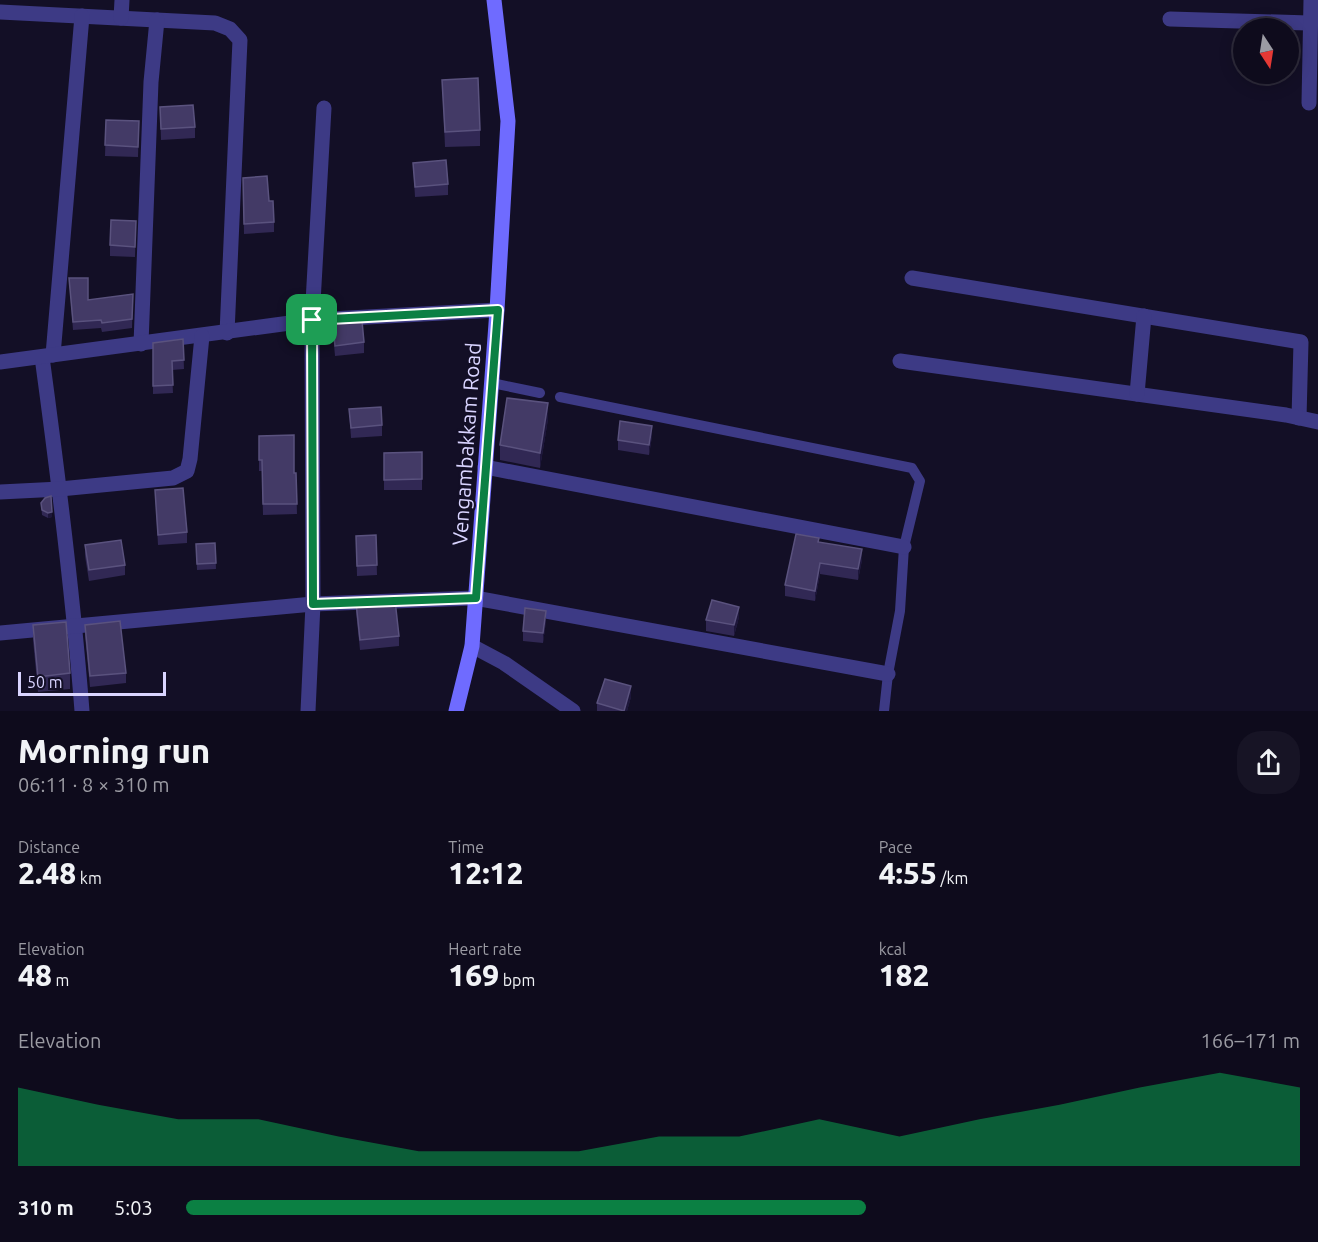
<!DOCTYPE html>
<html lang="en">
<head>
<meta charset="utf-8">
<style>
  :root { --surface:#0e0b1c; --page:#171425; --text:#f1f3f6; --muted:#9b9ba3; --line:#2e2b3b; --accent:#0b8043 }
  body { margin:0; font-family:Ubuntu,sans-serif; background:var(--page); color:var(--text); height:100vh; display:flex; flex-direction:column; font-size:22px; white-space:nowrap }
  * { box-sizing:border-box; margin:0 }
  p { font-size:20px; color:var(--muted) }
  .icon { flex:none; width:33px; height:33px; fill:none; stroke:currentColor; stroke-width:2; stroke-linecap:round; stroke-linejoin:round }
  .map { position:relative; height:711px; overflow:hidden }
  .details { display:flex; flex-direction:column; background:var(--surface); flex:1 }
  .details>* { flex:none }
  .needle { width:39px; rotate:168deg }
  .tools { position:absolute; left:1233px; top:18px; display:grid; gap:12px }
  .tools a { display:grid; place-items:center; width:66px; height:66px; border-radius:50%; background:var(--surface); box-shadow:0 3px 15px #0003,0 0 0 2px var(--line); font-size:30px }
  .scale { position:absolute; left:18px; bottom:15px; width:148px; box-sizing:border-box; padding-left:6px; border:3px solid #d9d4ff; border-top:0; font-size:16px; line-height:21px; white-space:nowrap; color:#d9d4ff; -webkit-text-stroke:4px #130f26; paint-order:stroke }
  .pin { position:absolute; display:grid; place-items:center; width:51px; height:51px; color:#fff; margin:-26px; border-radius:12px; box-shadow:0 3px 9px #0006 }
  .round { display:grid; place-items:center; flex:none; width:63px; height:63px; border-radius:24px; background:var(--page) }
  .headline { display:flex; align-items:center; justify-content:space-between; height:102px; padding:0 18px }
  h1 { font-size:33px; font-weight:800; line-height:45px }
  .figures { display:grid; grid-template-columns:repeat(3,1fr); gap:9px; height:102px; padding:6px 18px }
  .figures div { display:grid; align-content:center }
  .figures b { font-size:30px; font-weight:800 }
  .figures small { font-size:16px; font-weight:400 }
  .figures p { font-size:16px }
  .chart { height:168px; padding:12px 18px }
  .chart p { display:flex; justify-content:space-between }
  .chart svg { width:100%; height:108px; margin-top:6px; fill:var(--accent); opacity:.7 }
  ul { padding:0 18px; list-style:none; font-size:20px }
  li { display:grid; grid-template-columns:96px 72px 1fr; align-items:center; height:45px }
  li i { height:15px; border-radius:8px; background:var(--accent) }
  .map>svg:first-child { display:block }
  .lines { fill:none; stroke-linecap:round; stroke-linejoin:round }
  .lane { stroke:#3d3a85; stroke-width:10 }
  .street { stroke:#3d3a85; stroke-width:15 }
  .secondary { stroke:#6f6bff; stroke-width:15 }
  .wall { fill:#312854 }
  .shaded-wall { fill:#1d163a }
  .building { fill:#433a66; stroke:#5a527e; stroke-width:1.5 }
  .route-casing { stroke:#fff; stroke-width:12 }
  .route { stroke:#0b8043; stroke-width:8 }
  .labels { text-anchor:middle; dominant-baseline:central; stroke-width:4.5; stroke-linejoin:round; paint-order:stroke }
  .street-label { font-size:21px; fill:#d9d4ff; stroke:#130f26 }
</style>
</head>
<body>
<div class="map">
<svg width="1318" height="711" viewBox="0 0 1318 711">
  <rect width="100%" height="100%" fill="#130f26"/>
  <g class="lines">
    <g class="lane">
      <polyline points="492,383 540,393"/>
      <polyline points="560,397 912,468 920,481 904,547 900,611 888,674 884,711"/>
    </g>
    <g class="street">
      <polyline points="0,12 215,23 230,29 240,40 227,333"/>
      <polyline points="121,18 122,0"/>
      <polyline points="1170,19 1309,23"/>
      <polyline points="1309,103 1311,0"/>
      <polyline points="912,278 1301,342 1299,418"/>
      <polyline points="141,344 151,82 157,20"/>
      <polyline points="53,355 82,16"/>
      <path d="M42,357C58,475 73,592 82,711"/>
      <polyline points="900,361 1286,415 1318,422"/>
      <polyline points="0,362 312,320 497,310"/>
      <polyline points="1137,394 1144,316"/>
      <polyline points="485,467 904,547"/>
      <polyline points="0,492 60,489 173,478 187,471 190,459 202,336"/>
      <polyline points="0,633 313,604 475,598 888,674"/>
      <polyline points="472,646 504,663 573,711"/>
      <polyline points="308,711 313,604 312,320 324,108"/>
    </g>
    <polyline class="secondary" points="456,711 472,646 497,310 508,121 494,0"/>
  </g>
  <g class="wall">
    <polygon points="442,80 480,130 480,146 445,147"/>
    <polygon points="160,107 195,127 195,138 161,140"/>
    <polygon points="106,120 139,121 138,157 105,156"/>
    <polygon points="413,163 448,184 448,195 415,197"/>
    <polygon points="243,178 269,201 274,222 274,232 244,234"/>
    <polygon points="136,221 135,257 110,256 110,245"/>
    <polygon points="69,278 88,300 133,294 132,328 102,332 101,328 73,330"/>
    <polygon points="333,324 364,342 364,353 335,356 333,334"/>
    <polygon points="183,339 184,369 172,370 173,393 153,394 153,343"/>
    <polygon points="349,409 382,425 382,436 351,438"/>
    <polygon points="548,419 540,468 500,460 500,445"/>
    <polygon points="259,436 294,473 296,473 297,514 263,515 262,471 259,471"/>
    <polygon points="652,436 649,455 618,450 618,440"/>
    <polygon points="422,452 422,490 384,490 384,453"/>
    <polygon points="155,490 187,532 187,543 158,545"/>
    <polygon points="41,503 52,517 48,518 42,515"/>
    <polygon points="376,535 377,575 357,576 356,536"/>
    <polygon points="215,543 216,569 197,570 196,544"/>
    <polygon points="819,543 862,560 858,580 820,574 815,601 785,596 785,585"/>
    <polygon points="85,545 125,565 125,575 89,581 85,556"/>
    <polygon points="356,602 399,636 399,646 360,650 356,612"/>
    <polygon points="739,617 734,636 706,631 706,620"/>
    <polygon points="546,621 543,643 523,641 523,631"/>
    <polygon points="33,625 70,673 70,689 38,692 33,640"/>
    <polygon points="85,625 126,673 126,683 90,687 85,636"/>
    <polygon points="631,697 627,711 597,711 597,703"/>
  </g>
  <g class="shaded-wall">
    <polygon points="548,403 548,419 540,468 540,453"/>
    <polygon points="652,426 652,436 649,455 649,445"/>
    <polygon points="52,512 52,517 48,518 48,513"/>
    <polygon points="862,549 862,560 858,580 858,569"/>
    <polygon points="820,563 820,574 815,601 815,591"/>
    <polygon points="739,607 739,617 734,636 734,625"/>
    <polygon points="546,611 546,621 543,643 543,633"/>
    <polygon points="631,686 631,697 627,711 624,711"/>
  </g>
  <g class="building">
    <polygon points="478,78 480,130 445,132 442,80"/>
    <polygon points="193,105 195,127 161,129 160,107"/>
    <polygon points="106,120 139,121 138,147 105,145"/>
    <polygon points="446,160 448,184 415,187 413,163"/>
    <polygon points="267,176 269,201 273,201 274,222 244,224 243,178"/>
    <polygon points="111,220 136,221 135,247 110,245"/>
    <polygon points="69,278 88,278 88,300 133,294 132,319 102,323 101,320 73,322"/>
    <polygon points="362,321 364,342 335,346 333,324"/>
    <polygon points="183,339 184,360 172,361 173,385 153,386 153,343"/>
    <polygon points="507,398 548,403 540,453 500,445"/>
    <polygon points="381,407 382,425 351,428 349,409"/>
    <polygon points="620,421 652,426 649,445 618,440"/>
    <polygon points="294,435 294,473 296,473 297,504 263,504 262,460 259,460 259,436"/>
    <polygon points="422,452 422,479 384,480 384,453"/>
    <polygon points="183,488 187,532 158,535 155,490"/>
    <polygon points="51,496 52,512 48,513 42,510 41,503 45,498"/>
    <polygon points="796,534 819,538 818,542 862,549 858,569 820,563 815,591 785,585"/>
    <polygon points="376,535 377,565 357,566 356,536"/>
    <polygon points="121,540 125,565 89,570 85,545"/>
    <polygon points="215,543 216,563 197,564 196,544"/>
    <polygon points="395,600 399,636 360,640 356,602"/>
    <polygon points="712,600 739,607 734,625 706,620"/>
    <polygon points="525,608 546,611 543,633 523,631"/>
    <polygon points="120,621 126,673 90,676 85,625"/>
    <polygon points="66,622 70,673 38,677 33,625"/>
    <polygon points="605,679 631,686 624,711 597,703"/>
  </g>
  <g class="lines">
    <defs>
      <polygon id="route" points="498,310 476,598 313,604 312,320"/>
    </defs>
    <use href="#route" class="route-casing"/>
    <use href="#route" class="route"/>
  </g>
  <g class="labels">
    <g class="street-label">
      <text transform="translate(466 444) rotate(-86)">Vengambakkam Road</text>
    </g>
  </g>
</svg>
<div class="tools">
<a><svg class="needle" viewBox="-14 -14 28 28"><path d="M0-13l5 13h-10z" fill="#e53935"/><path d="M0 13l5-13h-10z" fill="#9b9ba3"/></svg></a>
</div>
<div class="scale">50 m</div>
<div class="pin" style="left:312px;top:320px;background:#1e9e55"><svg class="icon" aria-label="arrive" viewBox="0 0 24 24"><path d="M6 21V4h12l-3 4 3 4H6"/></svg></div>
</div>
<section class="details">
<div class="headline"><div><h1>Morning run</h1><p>06:11 · 8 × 310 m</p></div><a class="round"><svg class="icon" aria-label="share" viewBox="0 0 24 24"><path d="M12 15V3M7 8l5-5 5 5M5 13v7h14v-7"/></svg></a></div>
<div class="figures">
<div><p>Distance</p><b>2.48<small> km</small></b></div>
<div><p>Time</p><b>12:12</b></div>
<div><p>Pace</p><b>4:55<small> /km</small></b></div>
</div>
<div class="figures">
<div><p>Elevation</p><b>48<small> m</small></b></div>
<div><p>Heart rate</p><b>169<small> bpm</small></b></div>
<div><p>kcal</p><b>182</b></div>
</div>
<div class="chart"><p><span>Elevation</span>166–171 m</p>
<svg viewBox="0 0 160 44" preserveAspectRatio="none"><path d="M0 44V12L10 19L20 25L30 25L40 32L50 38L60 38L70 38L80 32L90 32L100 25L110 32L120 25L130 19L140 12L150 6L160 12V44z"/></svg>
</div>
<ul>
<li><b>310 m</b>5:03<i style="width:61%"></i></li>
</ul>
</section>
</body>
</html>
